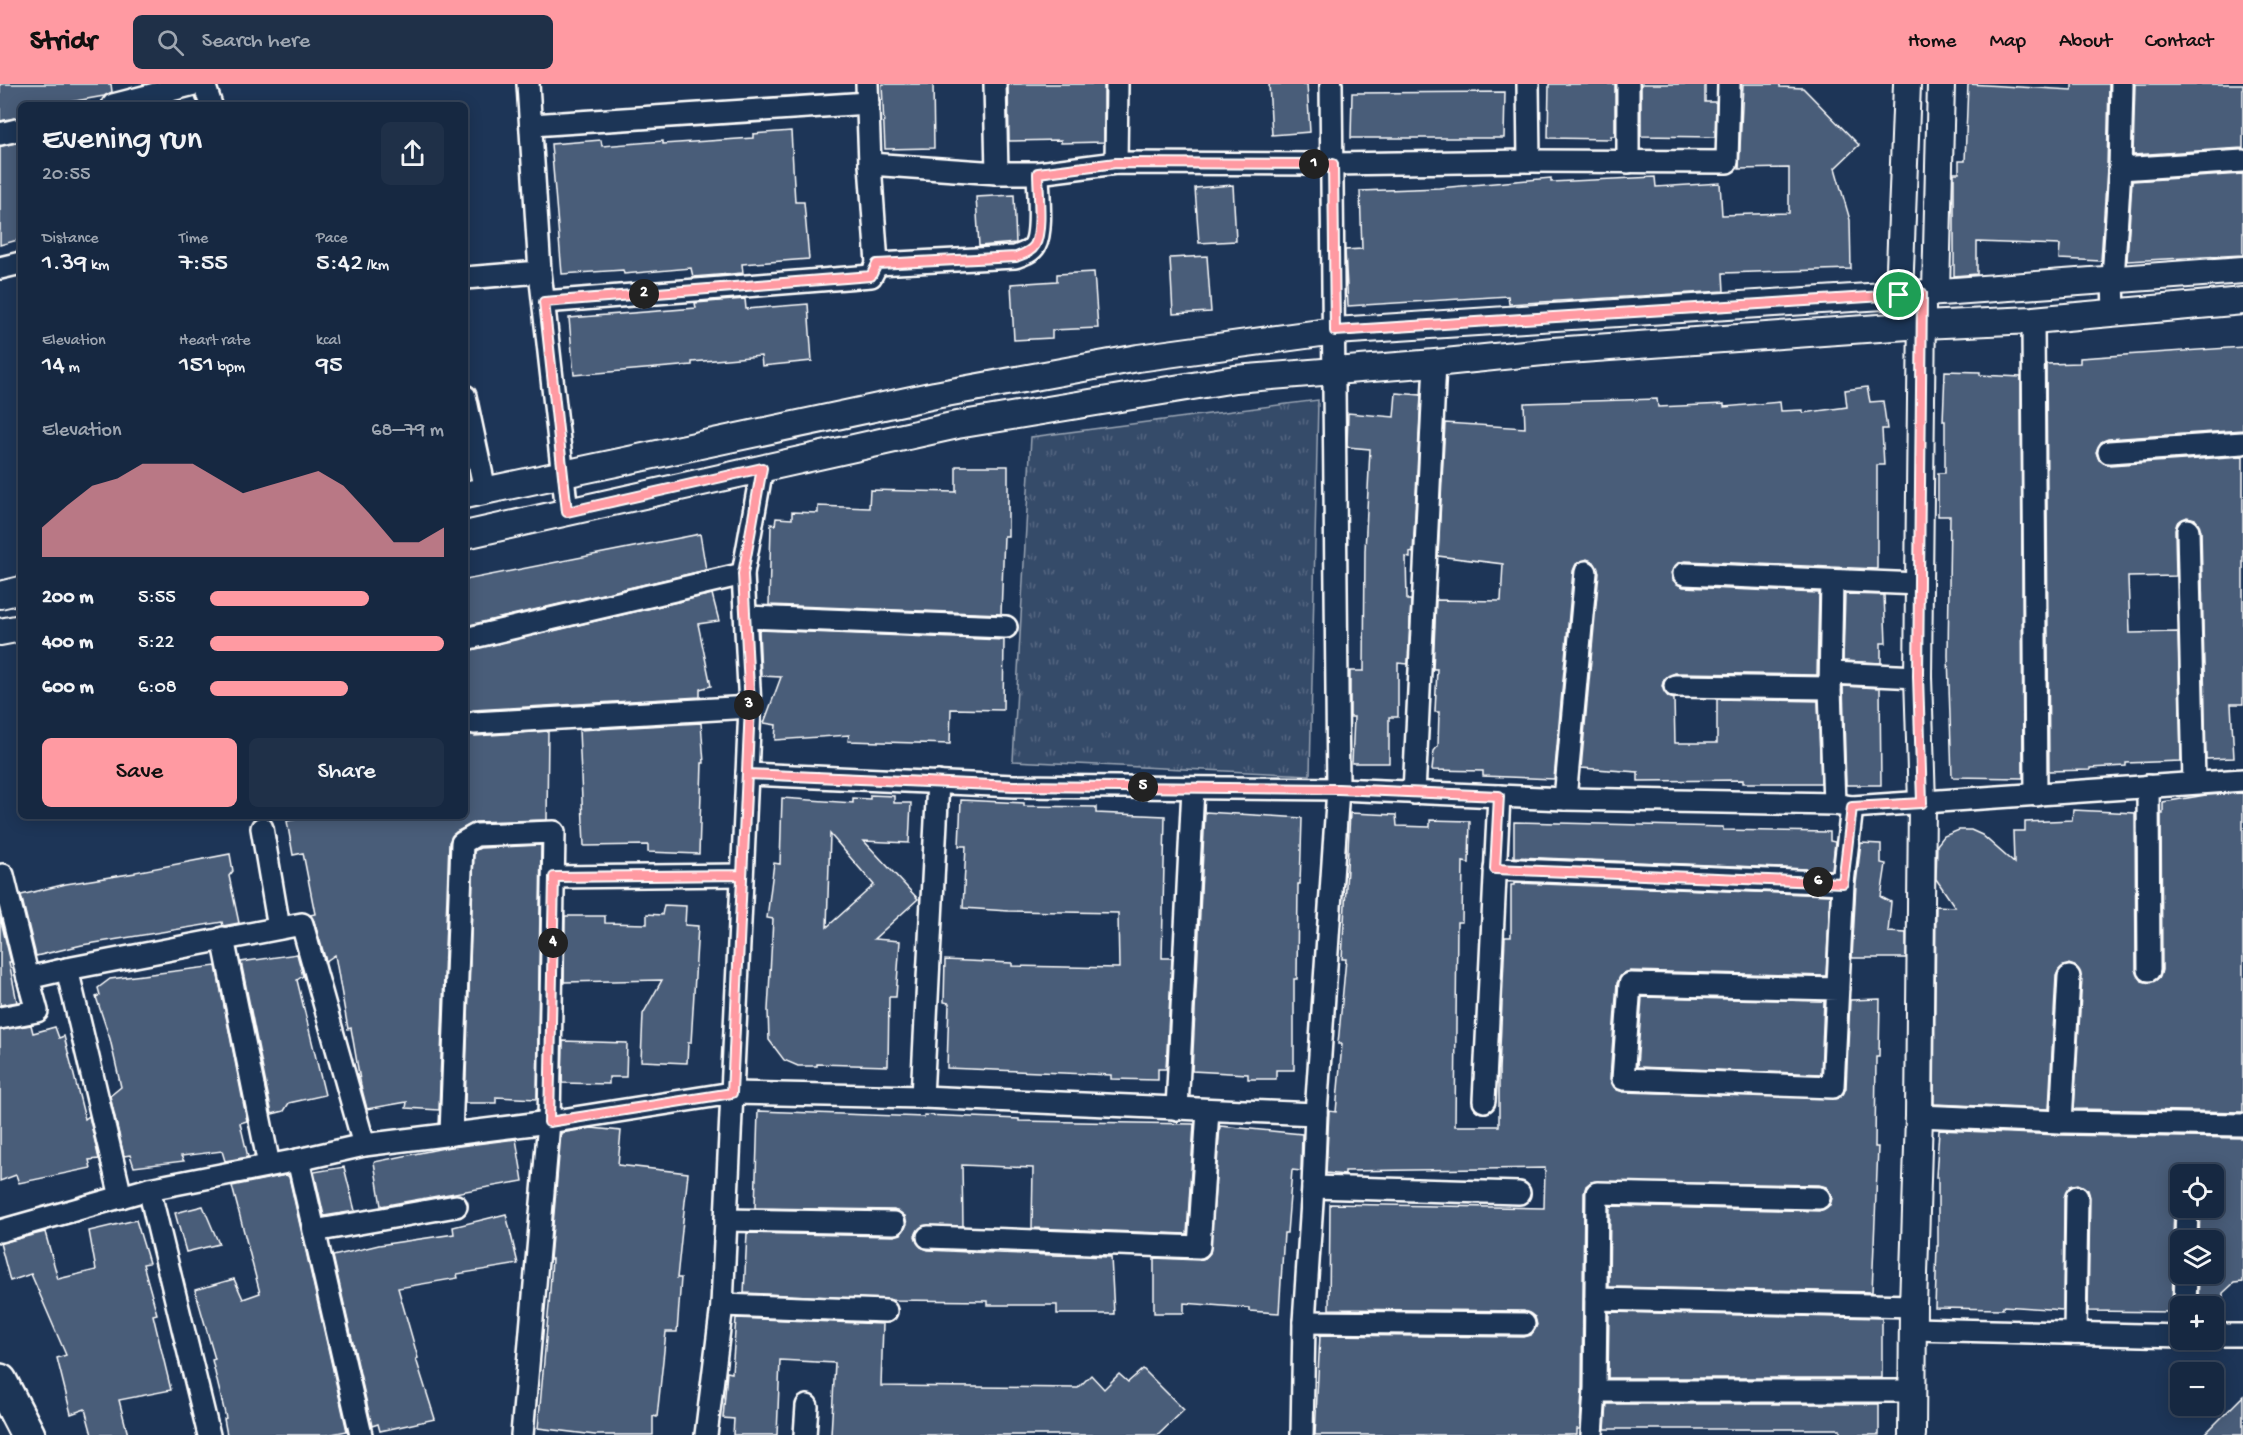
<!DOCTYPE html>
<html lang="en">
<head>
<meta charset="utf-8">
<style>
  :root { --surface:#162841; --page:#1f3048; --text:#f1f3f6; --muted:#9ea6b1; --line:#35445a; --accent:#ff9aa2 }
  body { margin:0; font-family:"Gochi Hand",sans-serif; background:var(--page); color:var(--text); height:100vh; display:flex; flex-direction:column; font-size:22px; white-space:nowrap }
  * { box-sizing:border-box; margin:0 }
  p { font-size:20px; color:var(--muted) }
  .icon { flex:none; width:33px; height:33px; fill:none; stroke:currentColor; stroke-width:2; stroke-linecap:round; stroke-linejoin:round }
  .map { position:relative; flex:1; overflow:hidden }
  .side { position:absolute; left:18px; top:18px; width:450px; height:717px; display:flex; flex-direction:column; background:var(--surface); border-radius:9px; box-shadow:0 3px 15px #0003,0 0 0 2px var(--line) }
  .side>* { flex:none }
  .tools { position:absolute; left:2170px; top:1080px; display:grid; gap:12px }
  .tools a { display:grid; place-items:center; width:54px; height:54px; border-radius:9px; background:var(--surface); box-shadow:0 3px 15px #0003,0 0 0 2px var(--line); font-size:30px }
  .pin { position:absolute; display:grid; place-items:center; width:51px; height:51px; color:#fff; margin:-26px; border:3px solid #fff; border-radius:50%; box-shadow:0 2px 6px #0007 }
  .km { position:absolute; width:30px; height:30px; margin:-15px; border-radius:50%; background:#222; color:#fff; font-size:16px; line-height:30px; text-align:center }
  .round { display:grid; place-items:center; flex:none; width:63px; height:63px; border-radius:9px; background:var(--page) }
  .summary { display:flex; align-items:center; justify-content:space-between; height:102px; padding:0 24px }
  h1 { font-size:33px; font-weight:600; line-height:45px }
  .figures { display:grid; grid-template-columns:repeat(3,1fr); gap:9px; height:102px; padding:6px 24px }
  .figures div { display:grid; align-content:center }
  .figures b { font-size:26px; font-weight:600 }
  .figures small { font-size:16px; font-weight:400 }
  .figures p { font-size:16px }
  .chart { height:168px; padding:12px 24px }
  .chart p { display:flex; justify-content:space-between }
  .chart svg { width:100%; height:108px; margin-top:6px; fill:var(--accent); opacity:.7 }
  .cta { display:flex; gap:12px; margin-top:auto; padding:12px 24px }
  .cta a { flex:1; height:69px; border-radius:9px; background:var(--accent); color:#111; font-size:24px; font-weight:600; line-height:69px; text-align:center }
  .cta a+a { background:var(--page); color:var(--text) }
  ul { padding:0 24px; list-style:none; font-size:20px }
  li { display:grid; grid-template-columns:96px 72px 1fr; align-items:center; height:45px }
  li i { height:15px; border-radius:8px; background:var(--accent) }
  header { display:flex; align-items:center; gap:36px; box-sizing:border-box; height:84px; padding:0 30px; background:var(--accent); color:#111 }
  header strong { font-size:28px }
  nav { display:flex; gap:33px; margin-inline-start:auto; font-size:21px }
  .search { width:420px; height:54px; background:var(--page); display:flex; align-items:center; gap:15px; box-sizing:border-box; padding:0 21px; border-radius:9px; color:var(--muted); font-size:22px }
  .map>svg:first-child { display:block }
  .park { fill:url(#park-tufts); stroke:#9aa5b4; stroke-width:1.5 }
  .building { fill:#4a5d79; stroke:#fff; stroke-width:1.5; fill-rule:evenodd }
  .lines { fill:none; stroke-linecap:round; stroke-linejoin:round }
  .minor-casing { stroke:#fff; stroke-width:26 }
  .tertiary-casing { stroke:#fff; stroke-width:30 }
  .trunk-casing { stroke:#fff; stroke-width:38 }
  .minor { stroke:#1d3557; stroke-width:21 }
  .tertiary { stroke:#1d3557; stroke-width:26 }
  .trunk { stroke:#1d3557; stroke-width:33 }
  .route-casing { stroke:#fff; stroke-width:12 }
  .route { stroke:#ff9aa2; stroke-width:8 }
</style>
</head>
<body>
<header>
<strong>Stridr</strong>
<div class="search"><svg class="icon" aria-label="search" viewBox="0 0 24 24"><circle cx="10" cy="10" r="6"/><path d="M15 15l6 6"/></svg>Search here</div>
<nav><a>Home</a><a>Map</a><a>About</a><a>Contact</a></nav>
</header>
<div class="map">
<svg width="2243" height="1351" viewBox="0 0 2243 1351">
  <defs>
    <pattern id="park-tufts" width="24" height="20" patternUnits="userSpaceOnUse" patternTransform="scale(1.5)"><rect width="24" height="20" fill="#364b69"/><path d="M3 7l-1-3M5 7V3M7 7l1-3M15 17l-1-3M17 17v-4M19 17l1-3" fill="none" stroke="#546680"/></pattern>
  </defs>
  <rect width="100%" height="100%" fill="#1d3557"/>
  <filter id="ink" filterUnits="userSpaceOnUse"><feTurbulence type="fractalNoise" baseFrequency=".0167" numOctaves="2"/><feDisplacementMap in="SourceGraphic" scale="12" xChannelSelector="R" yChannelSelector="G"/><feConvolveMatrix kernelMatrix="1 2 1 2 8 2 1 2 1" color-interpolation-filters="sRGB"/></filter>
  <g filter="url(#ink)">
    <polygon class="park" points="1318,316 1310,691 1013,677 1031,353"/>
    <g class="building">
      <polygon points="0,0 111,0 112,8 104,12 53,21 21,21 21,33 0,37"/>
      <polygon points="882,0 933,0 934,64 885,65"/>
      <polygon points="1008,0 1104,0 1104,58 1061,59 1061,56 1009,57"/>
      <polygon points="1269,0 1307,0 1310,48 1272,51"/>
      <polygon points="1549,0 1615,0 1615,52 1611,52 1611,55 1548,54"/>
      <polygon points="1641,0 1705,0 1705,18 1716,18 1715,53 1641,52"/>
      <polygon points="1743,0 1780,0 1780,3 1803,4 1859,61 1835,84 1850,136 1851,185 1723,189 1724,207 1509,220 1508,212 1348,222 1345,166 1362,165 1360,107 1439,104 1551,94 1551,98 1655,93 1656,103 1720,99 1722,131 1789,129 1789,84 1739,85"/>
      <polygon points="1968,0 2072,6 2072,0 2109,0 2107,84 2101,177 2059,175 2060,161 1977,158 1977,190 1954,192 1954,89 1959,89 1959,77 1965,77"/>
      <polygon points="2135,0 2243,0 2243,64 2133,71"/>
      <polygon points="1505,8 1504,54 1351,54 1352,9"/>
      <polygon points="791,47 795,118 804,118 809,175 742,180 743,189 693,193 691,184 624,190 623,186 562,190 551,60 601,56 602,62 663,57 663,60 753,54 753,50"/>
      <polygon points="21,58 21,155 0,161 0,62"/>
      <polygon points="2243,90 2243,171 2127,177 2132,97"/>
      <polygon points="1233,101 1236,157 1199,159 1195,104"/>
      <polygon points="1014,111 1016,159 979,162 976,113"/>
      <polygon points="1207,172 1211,228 1173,230 1170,174"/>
      <polygon points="1094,188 1098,244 1052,246 1052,254 1014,256 1011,200 1057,197 1057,190"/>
      <polygon points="745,215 746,225 808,220 812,277 762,282 761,272 692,278 692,281 574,291 569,234 696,224 695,219"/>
      <polygon points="2243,263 2243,346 2108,355 2101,358 2096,368 2099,376 2110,381 2243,372 2243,620 2231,620 2234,674 2206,675 2201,446 2195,435 2187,433 2177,439 2175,446 2176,492 2128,493 2130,549 2178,548 2181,677 2126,679 2126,682 2090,684 2090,686 2049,687 2046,280 2080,279 2080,274"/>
      <polygon points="1945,287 1980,288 1980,291 2021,293 2023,694 1952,693 1948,572 1950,432 1938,432 1938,389 1945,389 1945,337 1943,337"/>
      <polygon points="1867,303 1870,318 1883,317 1887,345 1882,345 1884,381 1877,381 1877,485 1685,477 1678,479 1671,489 1673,496 1683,503 1819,509 1817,591 1675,589 1664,595 1662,602 1668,613 1674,615 1675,659 1717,659 1717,615 1818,617 1821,699 1743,699 1743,696 1638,697 1638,688 1581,684 1599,489 1594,478 1587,475 1576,480 1573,487 1554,695 1483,692 1483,687 1432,686 1434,667 1438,662 1439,628 1435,628 1437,585 1433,585 1436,516 1501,517 1503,480 1438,472 1445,339 1525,344 1524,319 1657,315 1658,323 1724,320 1724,323 1780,318 1781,327 1803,326 1803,329 1847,323 1845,306"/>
      <polygon points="1396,309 1421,311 1413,469 1410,468 1410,474 1406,473 1407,516 1411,516 1408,580 1398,579 1398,633 1389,633 1389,679 1352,679 1354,633 1350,633 1350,587 1364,587 1365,467 1370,365 1347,363 1348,329 1394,333"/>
      <polygon points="956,382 1008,382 1008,452 1004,452 1001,530 769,521 771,440 775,441 776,434 792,435 792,428 818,429 818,422 869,424 870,406 956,408"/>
      <polygon points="700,450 706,486 465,542 465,496"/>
      <polygon points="712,510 719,537 698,540 711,602 700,605 700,613 473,626 465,630 465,567"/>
      <polygon points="1845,510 1884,511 1886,559 1881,559 1881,579 1843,577"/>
      <polygon points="759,546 1004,556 1003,626 951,625 950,660 848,657 849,651 775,656 776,641 764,639 781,593 761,592"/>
      <polygon points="1843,602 1880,604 1881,701 1846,701"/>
      <polygon points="701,639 704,679 702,679 699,770 648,768 648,761 584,762 579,646"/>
      <polygon points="548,647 547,736 475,738 456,748 449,758 439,1026 406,1024 407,1018 367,1025 361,1002 351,944 348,945 335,871 326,877 314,837 310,831 315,830 303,769 293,771 287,737 313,732 465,732 465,648 475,652"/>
      <polygon points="2243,709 2243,1028 2074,1025 2082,894 2076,883 2069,880 2059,886 2056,892 2049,1025 1934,1020 1936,822 1955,823 1936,795 1937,761 1944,752 1959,746 1971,746 1982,751 2014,779 2013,747 2025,747 2025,738 2072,736 2073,726 2135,729 2136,886 2142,897 2150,899 2160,893 2162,886 2161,730 2163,730 2163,718 2206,711"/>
      <path d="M870,711L894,712V719H911L909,759L864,757L918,815L874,855L900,857L896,913H889L888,982L817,980V982H798L784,976L769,956L768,926L773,835L767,834L774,779L780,780L782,714L853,719V714L870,715ZM830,750L874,801L827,843Z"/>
      <polygon points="961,716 1024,719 1024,722 1096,723 1096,729 1165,732 1162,874 1172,874 1166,985 1158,985 1158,996 1111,995 1111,991 947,984 949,919 944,918 945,876 1012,879 1012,882 1119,884 1118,829 1008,827 963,824 966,762 959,762"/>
      <polygon points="1205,728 1302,734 1300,800 1298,800 1297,895 1294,895 1294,986 1276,986 1276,995 1248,995 1248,990 1192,987"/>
      <polygon points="1350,729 1396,731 1397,742 1430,743 1430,736 1470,737 1469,779 1463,778 1462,838 1457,838 1455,1042 1499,1042 1499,986 1505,853 1511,853 1511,801 1514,801 1514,799 1830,811 1826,892 1630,887 1624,889 1617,899 1610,995 1616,1005 1623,1008 1838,1014 1843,1010 1846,1004 1850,916 1880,915 1879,973 1876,973 1875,1063 1878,1063 1872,1208 1609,1203 1610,1122 1819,1127 1830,1121 1832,1114 1826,1103 1819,1101 1591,1098 1586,1102 1584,1109 1582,1306 1580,1345 1577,1345 1577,1351 1315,1351 1320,1251 1524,1253 1531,1251 1537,1241 1535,1233 1524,1227 1329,1225 1330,1120 1544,1124 1545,1084 1345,1087 1345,1091 1326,1089 1329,1027 1336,1028 1342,960 1338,960 1346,875 1342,875"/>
      <polygon points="1514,738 1723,743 1723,746 1830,748 1830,757 1835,758 1832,786 1514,773"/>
      <polygon points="1861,759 1881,760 1881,779 1886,780 1881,813 1891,818 1888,848 1906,849 1906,874 1852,874 1856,800"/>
      <polygon points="541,761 537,1015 496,1013 496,1019 465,1019 474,767 480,764"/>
      <polygon points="230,770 233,787 229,792 239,839 223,842 222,838 82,861 36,872 21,811 66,800 135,789 135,788"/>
      <polygon points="664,821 686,822 685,841 698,842 691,959 688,959 687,979 641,977 643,930 662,896 564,898 565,832 605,832 605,839 647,840 647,830 662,831"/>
      <polygon points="0,833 11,878 9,878 17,918 0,921"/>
      <polygon points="297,870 303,892 297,896 325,1011 289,1019 284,1027 272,1030 241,878"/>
      <polygon points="216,882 247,1037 240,1039 248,1073 225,1077 222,1067 181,1072 184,1077 134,1083 130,1071 124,1072 110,1012 121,1003 110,955 96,913 100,911 98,904 110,895"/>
      <polygon points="1642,913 1824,917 1821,990 1637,983"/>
      <polygon points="31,941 33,949 55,943 59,954 64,952 85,1035 89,1032 99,1075 89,1076 91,1084 19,1099 16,1091 0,1097 0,946"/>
      <polygon points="563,957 627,959 626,993 609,993 609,1000 562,999"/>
      <polygon points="758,1027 924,1033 924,1031 1019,1035 1019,1037 1194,1040 1187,1150 1032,1144 1033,1084 962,1081 963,1142 923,1142 918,1146 915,1152 917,1158 921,1163 928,1166 969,1168 1111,1173 1114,1230 1057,1230 1057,1221 988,1221 988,1217 892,1216 744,1209 747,1149 894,1152 901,1150 907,1140 905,1132 894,1126 755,1124"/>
      <polygon points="1220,1042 1302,1050 1301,1087 1292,1086 1287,1149 1284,1149 1279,1229 1249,1227 1249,1224 1184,1219 1184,1229 1154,1229 1154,1174 1199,1176 1205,1174 1210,1169"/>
      <polygon points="592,1044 621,1047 618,1081 688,1089 677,1194 681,1194 677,1248 666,1248 657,1333 653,1332 653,1351 595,1351 538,1344 549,1221 552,1175 550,1175 561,1049"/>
      <polygon points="1939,1046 2061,1051 2243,1054 2243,1198 2234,1199 2223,1209 2223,1222 2198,1222 2199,1190 2214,1190 2214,1156 2199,1156 2200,1124 2214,1124 2214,1090 2181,1090 2181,1113 2177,1117 2174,1124 2173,1156 2175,1162 2181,1167 2181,1178 2176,1183 2173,1190 2172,1222 2174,1228 2088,1227 2090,1113 2088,1106 2078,1100 2070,1102 2064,1113 2063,1226 2003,1222 2003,1225 1935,1224 1937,1162 1938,1162 1938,1093 1936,1093"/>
      <polygon points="516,1055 523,1097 381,1122 374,1078 444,1064"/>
      <polygon points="344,1083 355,1127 324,1132 314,1088"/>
      <polygon points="286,1091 289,1093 347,1347 327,1351 227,1351 224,1335 226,1334 212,1276 215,1275 195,1206 234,1195 243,1215 260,1209 232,1102"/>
      <polygon points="203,1122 219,1160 186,1168 175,1129"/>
      <polygon points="506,1130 518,1180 457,1190 458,1194 398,1204 418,1274 416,1275 435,1335 380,1347 378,1340 372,1342 333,1172 379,1161 454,1150 453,1143"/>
      <polygon points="136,1136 149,1179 143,1180 157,1230 153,1231 171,1306 119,1316 128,1351 92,1351 85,1325 71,1330 57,1274 66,1271 31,1190 10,1197 0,1159 45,1148 58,1195 96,1186 89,1147"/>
      <polygon points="1609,1228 1882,1234 1882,1294 1608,1294"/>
      <polygon points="736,1234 883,1240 881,1302 1078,1304 1091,1291 1104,1305 1119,1290 1128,1298 1143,1285 1184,1326 1158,1351 831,1351 835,1279 780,1276 777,1351 733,1351 734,1335 723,1334 727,1288 732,1289"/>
      <polygon points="2243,1312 2243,1351 2204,1351"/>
      <polygon points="1607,1320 1879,1320 1879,1351 1840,1351 1840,1345 1605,1345"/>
    </g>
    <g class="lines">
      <defs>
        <g id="minor">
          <polyline points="204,0 211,21"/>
          <polyline points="528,0 540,188 567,428"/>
          <polyline points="995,0 997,89"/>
          <polyline points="1528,0 1529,77"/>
          <polyline points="1628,0 1628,78"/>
          <polyline points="113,21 194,0"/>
          <polyline points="532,41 868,19"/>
          <polyline points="0,50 21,45"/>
          <polyline points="1116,79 1117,0"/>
          <polyline points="870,80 997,89 1038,89 1116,79 1333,80 1529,77 1727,78 1729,0"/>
          <polyline points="2120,85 2243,77"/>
          <path d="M877,180L1015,173C1023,170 1031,168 1035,161C1043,146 1038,106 1038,89"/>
          <polyline points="0,184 21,179"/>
          <polyline points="465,194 540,188"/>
          <polyline points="544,218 871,192 877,180 870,80 867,0"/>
          <polyline points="2114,229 2113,195 2120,85 2122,0"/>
          <polyline points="2033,236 2036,711"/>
          <polyline points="465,312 485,406"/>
          <polyline points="2109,368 2243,359"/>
          <polyline points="2188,446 2194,698"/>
          <polyline points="1684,490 1919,500"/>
          <polyline points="1832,497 1830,604 1834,720"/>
          <polyline points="746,533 1006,543"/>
          <polyline points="465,555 743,490"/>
          <polyline points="1831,589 1918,593"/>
          <polyline points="1675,602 1830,604"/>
          <polyline points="474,639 750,623"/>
          <polyline points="747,690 1014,702 1338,705 1565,715 1834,720 1852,723 2243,696"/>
          <polyline points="2148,702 2149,886"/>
          <polyline points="1414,709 1435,279"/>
          <polyline points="1565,715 1586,488"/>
          <polyline points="262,744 279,844"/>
          <polyline points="1495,785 1843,799"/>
          <polyline points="3,791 28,894"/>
          <polyline points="554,793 742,791"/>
          <polyline points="223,854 269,1081"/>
          <polyline points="1838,905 1630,900 1623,995 1833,1003 1843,799 1852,723"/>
          <polyline points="0,934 37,927 28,894 67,885"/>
          <polyline points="922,1013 938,698"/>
          <polyline points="1484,1017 1499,712"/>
          <polyline points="1177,1025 1193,704"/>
          <polyline points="1919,1032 2061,1038 2243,1041"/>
          <polyline points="2061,1038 2069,893"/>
          <polyline points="451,1050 462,759 476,751 554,748 549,1038 522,1351"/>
          <polyline points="298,1076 361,1351"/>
          <polyline points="1313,1103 1519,1109"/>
          <polyline points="149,1105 209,1351"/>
          <polyline points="121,1113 67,885 302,840 364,1061"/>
          <polyline points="726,1136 894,1139"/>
          <polyline points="0,1147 149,1105 298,1076 364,1061 549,1038 732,1009 922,1013 1316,1030"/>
          <polyline points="314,1147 456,1122"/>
          <polyline points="928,1153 1199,1163 1208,1026"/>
          <polyline points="2186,1156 2187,1124"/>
          <polyline points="1596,1215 1913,1222"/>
          <polyline points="722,1221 886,1227"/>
          <polyline points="2185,1222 2186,1190"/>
          <polyline points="1304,1238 1524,1240"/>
          <polyline points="1913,1245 2181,1252"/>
          <polyline points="2075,1249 2077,1113"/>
          <polyline points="2214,1251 2243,1251"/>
          <polyline points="1595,1307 1911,1307"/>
          <polyline points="706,1351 722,1221 747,690 750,623 743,490 762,384"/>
          <polyline points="805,1351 807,1322"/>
          <polyline points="1302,1351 1304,1238 1313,1103 1316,1030 1338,705 1331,0"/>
          <polyline points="1592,1351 1595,1307 1597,1109 1819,1114"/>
        </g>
        <g id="tertiary">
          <polyline points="1936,207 1941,0"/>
          <polyline points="1899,211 1907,0"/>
          <polyline points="465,411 935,311 1138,274 1335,247 1899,211 2243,186"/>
          <polyline points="465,451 957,341 1235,295 1435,279 1553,267 1922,241 2033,236 2243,217"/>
          <polyline points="0,511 21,506"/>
          <polyline points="0,548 21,544"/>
          <polyline points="1912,1351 1913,1222 1919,1032 1922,719 1918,593 1922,224"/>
        </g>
        <polyline id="trunk" points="0,1297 28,1351"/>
      </defs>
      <use href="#minor" class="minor-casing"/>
      <use href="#tertiary" class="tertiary-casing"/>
      <use href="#trunk" class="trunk-casing"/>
      <use href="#minor" class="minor"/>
      <use href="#tertiary" class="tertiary"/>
      <use href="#trunk" class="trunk"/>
    </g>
  </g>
  <g class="lines" filter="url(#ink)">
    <defs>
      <path id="route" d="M1899,211L1335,247L1333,80L1116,79L1038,89C1038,106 1043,146 1035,161C1031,168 1023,170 1016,173L877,180L871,192L544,218L567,428L762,384L743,490L750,623L732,1009L549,1038L554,793L742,791L747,690L1014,702L1338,705L1499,712L1495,785L1843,799L1852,723L1922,719L1918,592L1922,209L1899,211"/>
    </defs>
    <use href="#route" class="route-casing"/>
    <use href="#route" class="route"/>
  </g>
</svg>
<div class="tools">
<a><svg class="icon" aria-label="locate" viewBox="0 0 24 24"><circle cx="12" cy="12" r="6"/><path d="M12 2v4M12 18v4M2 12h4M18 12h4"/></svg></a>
<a><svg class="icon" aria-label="layers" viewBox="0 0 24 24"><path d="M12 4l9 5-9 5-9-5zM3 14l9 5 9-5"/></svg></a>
<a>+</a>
<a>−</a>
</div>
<div class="pin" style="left:1899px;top:211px;background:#1e9e55"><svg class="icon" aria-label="arrive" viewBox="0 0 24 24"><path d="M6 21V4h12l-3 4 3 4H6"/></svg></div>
<b class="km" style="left:1314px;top:80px">1</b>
<b class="km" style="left:644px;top:210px">2</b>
<b class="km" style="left:749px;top:621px">3</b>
<b class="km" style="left:553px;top:859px">4</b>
<b class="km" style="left:1143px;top:703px">5</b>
<b class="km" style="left:1818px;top:798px">6</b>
<section class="side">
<div class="summary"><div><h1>Evening run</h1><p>20:55</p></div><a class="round"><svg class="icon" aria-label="share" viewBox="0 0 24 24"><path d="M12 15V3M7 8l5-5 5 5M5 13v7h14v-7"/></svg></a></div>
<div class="figures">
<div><p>Distance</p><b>1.39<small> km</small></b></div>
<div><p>Time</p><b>7:55</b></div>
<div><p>Pace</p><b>5:42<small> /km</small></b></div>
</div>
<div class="figures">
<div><p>Elevation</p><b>14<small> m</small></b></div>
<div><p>Heart rate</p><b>151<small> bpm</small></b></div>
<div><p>kcal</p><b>95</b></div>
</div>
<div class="chart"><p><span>Elevation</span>68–79 m</p>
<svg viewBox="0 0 160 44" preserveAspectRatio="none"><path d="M0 44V32L10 23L20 15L30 12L40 6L50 6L60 6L70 12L80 18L90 15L100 12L110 9L120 15L130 26L140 38L150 38L160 32V44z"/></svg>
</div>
<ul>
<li><b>200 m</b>5:55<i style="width:68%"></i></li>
<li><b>400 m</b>5:22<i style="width:100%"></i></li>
<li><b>600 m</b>6:08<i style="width:59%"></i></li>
</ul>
<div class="cta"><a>Save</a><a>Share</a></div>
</section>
</div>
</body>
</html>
